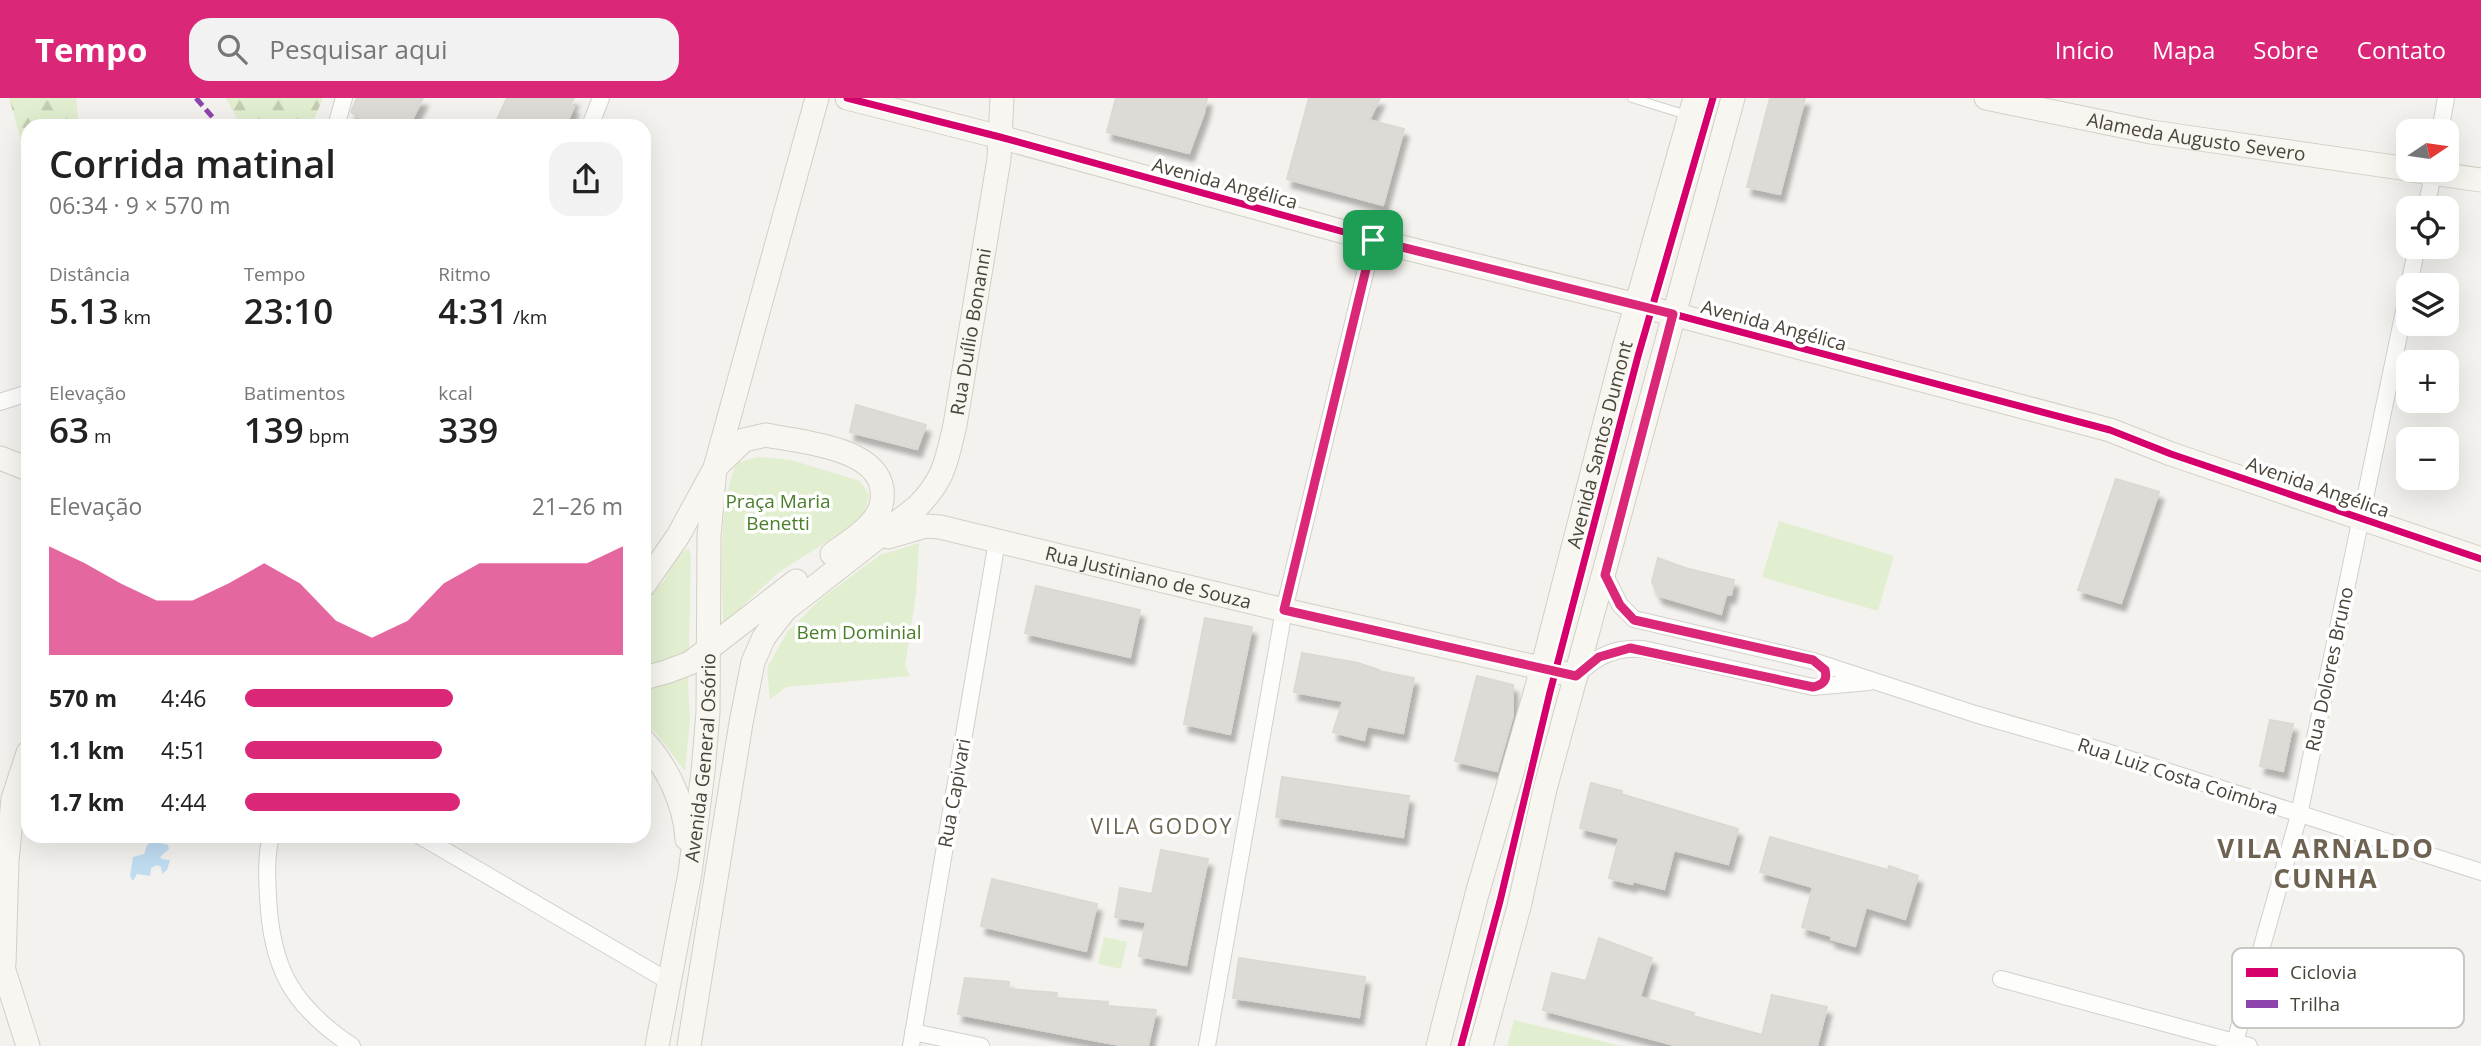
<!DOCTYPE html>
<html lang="pt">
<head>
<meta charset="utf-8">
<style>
  :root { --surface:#fff; --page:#f2f2f2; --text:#222; --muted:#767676; --accent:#db2777 }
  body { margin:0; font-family:"Open Sans",sans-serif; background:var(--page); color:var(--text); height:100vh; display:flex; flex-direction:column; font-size:26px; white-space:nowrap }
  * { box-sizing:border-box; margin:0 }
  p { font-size:23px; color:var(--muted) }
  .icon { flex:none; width:38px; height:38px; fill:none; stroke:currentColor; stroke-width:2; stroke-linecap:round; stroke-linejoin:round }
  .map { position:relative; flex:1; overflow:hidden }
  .details { position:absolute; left:21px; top:21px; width:630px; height:724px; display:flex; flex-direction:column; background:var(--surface); border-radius:21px; box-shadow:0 7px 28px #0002 }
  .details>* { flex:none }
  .needle { width:46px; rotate:77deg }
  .controls { position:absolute; left:2396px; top:21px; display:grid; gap:14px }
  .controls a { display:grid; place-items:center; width:63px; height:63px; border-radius:14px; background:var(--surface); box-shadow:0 7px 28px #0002; font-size:35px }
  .pin { position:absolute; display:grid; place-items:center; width:60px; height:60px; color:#fff; margin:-30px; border-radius:14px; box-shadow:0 4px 10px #0006 }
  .round { display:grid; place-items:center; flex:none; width:74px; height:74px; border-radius:21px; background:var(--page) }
  .summary { display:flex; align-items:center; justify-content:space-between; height:119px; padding:0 28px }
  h1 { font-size:38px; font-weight:600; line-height:52px }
  .metrics { display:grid; grid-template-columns:repeat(3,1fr); gap:10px; height:119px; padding:7px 28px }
  .metrics div { display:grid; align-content:center }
  .metrics b { font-size:35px; font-weight:600 }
  .metrics small { font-size:19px; font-weight:400 }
  .metrics p { font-size:19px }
  .chart { height:196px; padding:14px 28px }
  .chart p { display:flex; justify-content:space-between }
  .chart svg { width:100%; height:126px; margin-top:7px; fill:var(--accent); opacity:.7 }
  ul { padding:0 28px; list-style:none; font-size:23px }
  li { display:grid; grid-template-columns:112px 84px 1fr; align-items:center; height:52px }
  li i { height:18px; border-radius:9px; background:var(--accent) }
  header { display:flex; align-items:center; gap:42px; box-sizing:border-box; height:98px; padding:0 35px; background:var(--accent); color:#fff }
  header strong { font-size:33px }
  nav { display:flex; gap:38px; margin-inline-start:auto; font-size:24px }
  .search { width:490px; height:63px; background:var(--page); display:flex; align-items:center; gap:18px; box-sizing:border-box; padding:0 24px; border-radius:21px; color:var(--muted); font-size:26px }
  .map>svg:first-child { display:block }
  .green { fill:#e1eecf }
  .forest { fill:url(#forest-firs) }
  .water { fill:#c0ddf1 }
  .building { fill:#dedbd6; stroke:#dcd9d4; stroke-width:2; filter:url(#shadow) }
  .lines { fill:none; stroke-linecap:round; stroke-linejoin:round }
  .lane-casing { stroke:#d2d0cb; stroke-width:10 }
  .street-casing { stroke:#d2d0cb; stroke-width:18 }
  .secondary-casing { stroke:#d3cfc5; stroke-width:25 }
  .lane { stroke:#fdfdfc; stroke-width:8 }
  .street { stroke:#fdfdfc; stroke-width:16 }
  .secondary { stroke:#f7f6f1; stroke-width:23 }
  .quiet { stroke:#8e44ad; stroke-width:5; stroke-dasharray:10 5; stroke-linecap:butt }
  .cycleway-casing { stroke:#fff; stroke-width:11 }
  .cycleway { stroke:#d6006c; stroke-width:7 }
  .route-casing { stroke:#fff; stroke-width:14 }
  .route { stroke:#db2777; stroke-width:9 }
  .labels { text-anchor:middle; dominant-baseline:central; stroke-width:7; stroke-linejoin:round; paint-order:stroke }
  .street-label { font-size:19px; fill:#4b4439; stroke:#fff }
  .park-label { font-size:19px; fill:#4a7f2a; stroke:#fff }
  .neighbourhood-label { font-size:21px; letter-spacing:2px; fill:#6e6250; stroke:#fff }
  .district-label { font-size:26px; font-weight:bold; letter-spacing:2px; fill:#6e6250; stroke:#fff }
  .key { fill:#fff; stroke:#c9c7c4; stroke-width:2 }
  .key-label { font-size:19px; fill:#4b4439 }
</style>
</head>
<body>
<header>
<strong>Tempo</strong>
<div class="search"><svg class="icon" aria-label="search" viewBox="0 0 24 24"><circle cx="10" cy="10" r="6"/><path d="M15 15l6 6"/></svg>Pesquisar aqui</div>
<nav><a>Início</a><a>Mapa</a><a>Sobre</a><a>Contato</a></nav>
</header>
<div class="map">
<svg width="2481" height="948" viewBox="0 0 2481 948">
  <defs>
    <pattern id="forest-firs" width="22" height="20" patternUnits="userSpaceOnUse" patternTransform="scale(1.75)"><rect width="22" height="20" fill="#e1eecf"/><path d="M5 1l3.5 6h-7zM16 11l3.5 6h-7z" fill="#c3cdb2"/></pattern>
    <filter id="shadow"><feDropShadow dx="4.5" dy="8" stdDeviation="2" flood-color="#0004"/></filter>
  </defs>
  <rect width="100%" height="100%" fill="#f4f2ee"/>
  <g class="green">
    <path d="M758,359L791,362L860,383L869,397L864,420L779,474L723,526C722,480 717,405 737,365Z"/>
    <polygon points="1779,423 1894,458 1878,513 1762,479"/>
    <polygon points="919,445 916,496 905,568 910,578 786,589 770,601 767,570 788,533 822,500 880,457"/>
    <polygon points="689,450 691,459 688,586 690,621 685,673 656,635 644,625 644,506 664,483 679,456"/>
    <polygon points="1104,839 1127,844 1121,871 1098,866"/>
    <polygon points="1514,922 1622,948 1507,948"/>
  </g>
  <g class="forest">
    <polygon points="9,0 76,0 79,28 28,28 28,66"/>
    <polygon points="226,0 323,0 311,28 241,28"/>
  </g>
  <polygon class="water" points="153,743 168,747 169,751 160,759 162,761 170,762 167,772 162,776 161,769 157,767 151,770 150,778 137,776 133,783 130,778 133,759 144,756 147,747"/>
  <g class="building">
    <polygon points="357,0 423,0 409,28 378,28 367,25 351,14"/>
    <polygon points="507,0 574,0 570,7 574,9 565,28 494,28"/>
    <polygon points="1116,0 1207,0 1204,15 1189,55 1107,34"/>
    <polygon points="1309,0 1380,0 1369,22 1404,31 1383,107 1287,81"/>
    <polygon points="1770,0 1805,0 1780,96 1747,89"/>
    <polygon points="856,307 926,327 917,351 850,334"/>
    <polygon points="2116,381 2159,394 2121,505 2078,492"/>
    <polygon points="1658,460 1685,470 1734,482 1731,497 1726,497 1721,516 1659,498 1652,484"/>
    <polygon points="1036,488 1140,512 1130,559 1025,535"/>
    <polygon points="1205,520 1252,529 1230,636 1184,626"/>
    <polygon points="1302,555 1358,565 1379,572 1379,573 1414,580 1403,635 1367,628 1364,642 1333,634 1343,603 1294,594"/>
    <polygon points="1477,578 1513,587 1513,617 1497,673 1455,663"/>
    <polygon points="2270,622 2293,626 2283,673 2260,668"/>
    <polygon points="1282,679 1409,698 1403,739 1276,719"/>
    <polygon points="1591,685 1622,693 1621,696 1738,731 1728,766 1674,752 1664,791 1633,783 1632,786 1609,780 1619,740 1580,730"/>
    <polygon points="1770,739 1888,772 1889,768 1918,778 1905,821 1866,809 1855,848 1831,841 1832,838 1802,829 1813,789 1760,774"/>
    <polygon points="1161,752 1208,761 1186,867 1139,858 1146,824 1115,819 1120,790 1152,796"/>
    <polygon points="992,781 1097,806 1086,853 981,828"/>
    <polygon points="1599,840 1652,860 1640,899 1694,915 1693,918 1762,937 1772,897 1827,909 1817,948 1678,948 1543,912 1552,875 1586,883"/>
    <polygon points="1239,860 1365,879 1359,919 1233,900"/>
    <polygon points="965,880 1009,884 1008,891 1057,895 1056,900 1108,904 1107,908 1156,912 1148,948 1126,948 1098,943 958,916"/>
  </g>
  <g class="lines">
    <defs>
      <polyline id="lane" points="1632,0 1687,17"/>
      <g id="street">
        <polyline points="336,28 344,0"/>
        <polyline points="590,28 601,0"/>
        <polyline points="2440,33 2446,0"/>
        <polyline points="2426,110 2434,72"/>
        <polyline points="2409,187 2417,149"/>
        <polyline points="0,304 28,295"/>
        <polyline points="1605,477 1620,507 1634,521 1813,563 1975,616 2107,654 2481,774"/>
        <path d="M1576,578C1597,558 1614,549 1643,551L1813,589L1869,584"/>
        <path d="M271,738C266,758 267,779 268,798C271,870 292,908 352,948"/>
        <polyline points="420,738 670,884"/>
        <polyline points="2001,881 2249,948"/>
        <polyline points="913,934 981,948"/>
        <polyline points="2235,944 2299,717 2408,194"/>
        <polyline points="911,948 997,443"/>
        <polyline points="1207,948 1284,512 1373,142"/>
      </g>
      <g id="secondary">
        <polyline points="847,0 1000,39 1373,142 1673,216 2110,332 2171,356 2481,461"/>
        <path id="s1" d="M1986,0L2151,34L2408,71"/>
        <polyline points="2411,72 2481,82"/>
        <polyline points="0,360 28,371"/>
        <path id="s2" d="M888,439L926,428L940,429L1284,512L1576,578"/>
        <path d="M644,487L678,438L715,370L744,342L766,337C800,344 876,349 882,391C883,401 882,409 877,417C867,433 847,445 832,456"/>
        <polyline points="644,580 666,574 690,565 796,483"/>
        <path d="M644,643C667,669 685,705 687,741"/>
        <polyline points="0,860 28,948"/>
        <polyline points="4,866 7,763 13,701 28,655"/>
        <path id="s3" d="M657,948L690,775L703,674L708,614L709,438L715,370L817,0"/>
        <path id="s4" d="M689,948L741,625L753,564L764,539L785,512L918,408C945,380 946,364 955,327L999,61L1002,0"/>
        <path id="s5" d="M1438,948L1477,796L1542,571L1623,254L1695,0"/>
        <polyline points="1481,948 1519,809 1545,691 1733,0"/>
      </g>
    </defs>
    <use href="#lane" class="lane-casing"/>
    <use href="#street" class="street-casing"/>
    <use href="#secondary" class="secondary-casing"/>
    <use href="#lane" class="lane"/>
    <use href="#street" class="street"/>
    <use href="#secondary" class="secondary"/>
    <polyline class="quiet" points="196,0 220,28"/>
    <defs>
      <g id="cycleway">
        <polyline points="847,0 1000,39 1373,142 1673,216 2110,332 2171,356 2481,461"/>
        <polyline points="1461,948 1500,803 1550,594 1638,258 1713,0"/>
      </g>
    </defs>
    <use href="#cycleway" class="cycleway-casing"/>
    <use href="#cycleway" class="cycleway"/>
  </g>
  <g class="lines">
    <defs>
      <path id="route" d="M1373,142L1673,216L1605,477L1620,507L1634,522L1813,562L1825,572C1828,583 1822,587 1813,589L1630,550L1599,559L1576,578L1284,512Z"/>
    </defs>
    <use href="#route" class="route-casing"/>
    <use href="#route" class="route"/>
  </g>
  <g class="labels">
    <g class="street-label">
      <text stroke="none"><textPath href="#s1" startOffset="214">Alameda Augusto Severo</textPath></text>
      <text transform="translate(1225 85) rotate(15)">Avenida Angélica</text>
      <text transform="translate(1774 227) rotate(15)">Avenida Angélica</text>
      <text stroke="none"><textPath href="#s4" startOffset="805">Rua Duílio Bonanni</textPath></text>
      <text stroke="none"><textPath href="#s5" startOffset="623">Avenida Santos Dumont</textPath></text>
      <text transform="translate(2318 389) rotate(19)">Avenida Angélica</text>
      <text stroke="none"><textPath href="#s2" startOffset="268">Rua Justiniano de Souza</textPath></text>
      <text transform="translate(2329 571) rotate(-78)">Rua Dolores Bruno</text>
      <text stroke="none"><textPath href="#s3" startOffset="292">Avenida General Osório</textPath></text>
      <text transform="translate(2178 678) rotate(18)">Rua Luiz Costa Coimbra</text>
      <text transform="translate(954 695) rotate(-80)">Rua Capivari</text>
    </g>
    <g class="park-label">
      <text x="778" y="403">Praça Maria<tspan x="778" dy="22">Benetti</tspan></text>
      <text x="859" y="534">Bem Dominial</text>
    </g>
    <g class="neighbourhood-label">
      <text x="1162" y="728">VILA GODOY</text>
    </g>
    <g class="district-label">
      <text x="2326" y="750">VILA ARNALDO<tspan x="2326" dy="30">CUNHA</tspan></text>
    </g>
  </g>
  <rect x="2232" y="850" width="232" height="80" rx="10" class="key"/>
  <rect x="2246" y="870" width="32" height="9" fill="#d6006c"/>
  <rect x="2246" y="902" width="32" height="8" fill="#8e44ad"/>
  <g class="key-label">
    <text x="2290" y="881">Ciclovia</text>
    <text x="2290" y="913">Trilha</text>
  </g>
</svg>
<div class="controls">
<a><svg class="needle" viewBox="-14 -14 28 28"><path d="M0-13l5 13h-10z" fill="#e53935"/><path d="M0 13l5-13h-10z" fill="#767676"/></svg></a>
<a><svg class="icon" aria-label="locate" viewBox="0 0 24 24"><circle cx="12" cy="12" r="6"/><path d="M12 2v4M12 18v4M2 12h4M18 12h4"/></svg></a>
<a><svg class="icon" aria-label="layers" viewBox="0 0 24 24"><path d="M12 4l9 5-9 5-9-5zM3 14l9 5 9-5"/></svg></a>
<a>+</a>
<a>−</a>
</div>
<div class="pin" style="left:1373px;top:142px;background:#1e9e55"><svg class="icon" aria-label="arrive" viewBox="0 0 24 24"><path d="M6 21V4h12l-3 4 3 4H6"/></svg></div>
<section class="details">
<div class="summary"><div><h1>Corrida matinal</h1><p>06:34 · 9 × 570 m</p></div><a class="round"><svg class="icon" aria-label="share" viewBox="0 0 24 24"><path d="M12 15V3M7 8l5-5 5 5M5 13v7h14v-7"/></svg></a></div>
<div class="metrics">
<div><p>Distância</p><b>5.13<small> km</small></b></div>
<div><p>Tempo</p><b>23:10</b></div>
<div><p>Ritmo</p><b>4:31<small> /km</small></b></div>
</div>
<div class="metrics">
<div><p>Elevação</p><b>63<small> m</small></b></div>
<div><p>Batimentos</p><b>139<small> bpm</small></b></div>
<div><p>kcal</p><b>339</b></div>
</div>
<div class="chart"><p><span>Elevação</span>21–26 m</p>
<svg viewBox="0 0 160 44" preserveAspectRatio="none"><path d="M0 44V6L10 12L20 19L30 25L40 25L50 19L60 12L70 19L80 32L90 38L100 32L110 19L120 12L130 12L140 12L150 12L160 6V44z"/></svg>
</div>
<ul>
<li><b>570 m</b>4:46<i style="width:55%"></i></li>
<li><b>1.1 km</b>4:51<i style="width:52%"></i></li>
<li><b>1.7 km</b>4:44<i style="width:57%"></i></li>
</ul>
</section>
</div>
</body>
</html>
